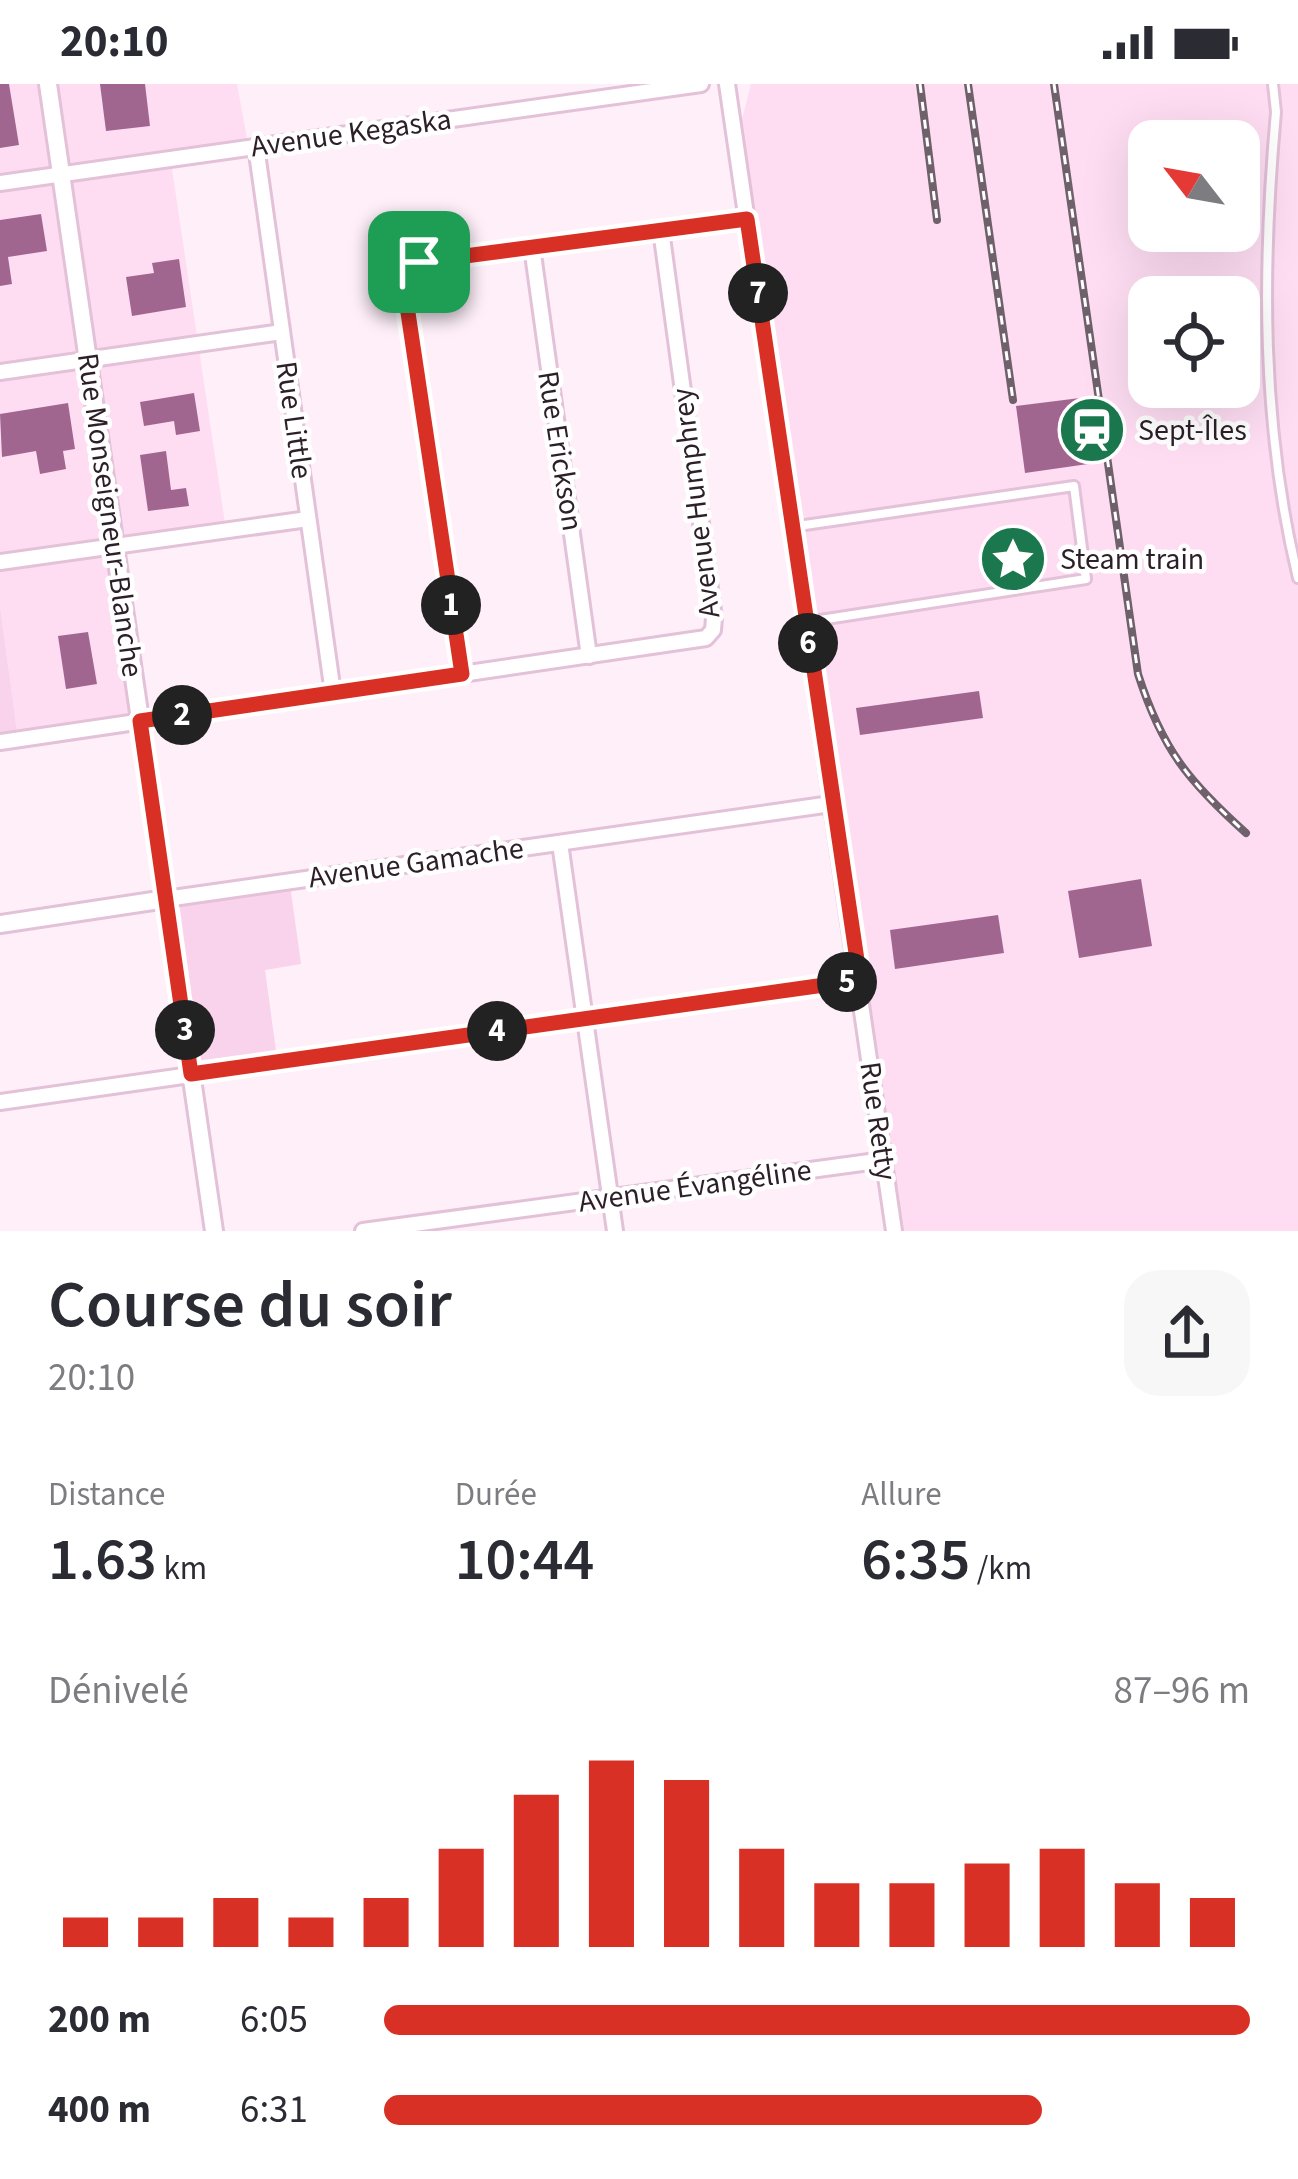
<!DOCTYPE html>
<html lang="fr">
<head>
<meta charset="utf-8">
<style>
  :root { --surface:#fff; --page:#f7f7f7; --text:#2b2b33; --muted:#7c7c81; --accent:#d93025 }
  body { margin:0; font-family:"Source Sans 3",sans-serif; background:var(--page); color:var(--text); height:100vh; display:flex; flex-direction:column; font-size:45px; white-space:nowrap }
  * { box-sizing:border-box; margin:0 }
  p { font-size:39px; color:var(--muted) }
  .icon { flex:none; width:66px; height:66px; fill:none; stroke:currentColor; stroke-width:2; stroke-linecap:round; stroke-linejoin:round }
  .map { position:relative; height:1147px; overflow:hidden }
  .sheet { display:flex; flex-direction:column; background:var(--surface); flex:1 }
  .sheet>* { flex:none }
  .needle { width:78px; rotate:301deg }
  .buttons { position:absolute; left:1128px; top:36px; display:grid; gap:24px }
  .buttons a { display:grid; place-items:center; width:132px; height:132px; border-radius:24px; background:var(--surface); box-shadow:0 12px 48px #0002; font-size:60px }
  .pin { position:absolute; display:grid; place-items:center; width:102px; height:102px; color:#fff; margin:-51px; border-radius:24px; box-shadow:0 6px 18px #0006 }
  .km { position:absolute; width:60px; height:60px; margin:-30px; border-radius:50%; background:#222; color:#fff; font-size:33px; line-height:60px; text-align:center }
  .round { display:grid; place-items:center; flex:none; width:126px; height:126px; border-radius:36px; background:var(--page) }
  .headline { display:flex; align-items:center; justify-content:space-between; height:204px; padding:0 48px }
  h1 { font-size:66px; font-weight:600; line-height:90px }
  .metrics { display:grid; grid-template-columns:repeat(3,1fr); gap:18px; height:204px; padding:12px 48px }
  .metrics div { display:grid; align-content:center }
  .metrics b { font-size:60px; font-weight:600 }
  .metrics small { font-size:33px; font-weight:400 }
  .metrics p { font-size:33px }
  .chart { height:336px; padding:24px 48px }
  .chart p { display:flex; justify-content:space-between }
  .chart svg { width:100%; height:216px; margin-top:12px; stroke:var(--accent); stroke-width:6 }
  ul { padding:0 48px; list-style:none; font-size:39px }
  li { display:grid; grid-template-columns:192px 144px 1fr; align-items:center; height:90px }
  li i { height:30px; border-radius:15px; background:var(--accent) }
  .status { display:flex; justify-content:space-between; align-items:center; height:84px; padding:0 60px; background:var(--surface); direction:ltr }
  .status svg { height:33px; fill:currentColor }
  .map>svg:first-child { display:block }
  .built { fill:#feddf3; fill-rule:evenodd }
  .green { fill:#f9d2ec }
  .building { fill:#a16690 }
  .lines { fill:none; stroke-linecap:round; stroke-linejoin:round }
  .service-casing { stroke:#e3c1d8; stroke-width:14 }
  .minor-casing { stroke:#e3c1d8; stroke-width:20 }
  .tertiary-casing { stroke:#e3c1d8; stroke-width:22 }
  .service { stroke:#fff; stroke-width:8 }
  .minor { stroke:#fff; stroke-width:14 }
  .tertiary { stroke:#fff; stroke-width:16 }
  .rail-casing { stroke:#6f616b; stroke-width:8 }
  .rail { stroke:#fff; stroke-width:3; stroke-dasharray:9; stroke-linecap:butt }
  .route-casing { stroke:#fff; stroke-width:24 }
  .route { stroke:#d93025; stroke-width:15 }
  .labels { text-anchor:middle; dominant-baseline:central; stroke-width:9; stroke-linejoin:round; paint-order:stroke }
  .street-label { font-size:30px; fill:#2c1f28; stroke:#fff }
  .poi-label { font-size:30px; fill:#2c1f28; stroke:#fff; text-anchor:start }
</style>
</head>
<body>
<div class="status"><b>20:10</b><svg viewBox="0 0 49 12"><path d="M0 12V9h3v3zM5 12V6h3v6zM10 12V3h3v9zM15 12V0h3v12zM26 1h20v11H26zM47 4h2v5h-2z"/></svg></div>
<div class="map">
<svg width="1298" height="1147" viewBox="0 0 1298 1147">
  <rect width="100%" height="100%" fill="#feeff9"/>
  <g class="built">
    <polygon points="0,0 237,0 248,60 170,72 226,446 115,462 140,637 18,655 0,522"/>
    <path d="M751,0H1298V1147H894L736,59ZM1149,57H1239V147H1149ZM1149,213H1239V303H1149Z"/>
  </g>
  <g class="green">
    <polygon points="0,522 18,655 0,658"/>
    <polygon points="290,801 301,880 265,886 276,967 200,977 179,816"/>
  </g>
  <g class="building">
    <polygon points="0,0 9,0 19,61 0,64"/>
    <polygon points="100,0 145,0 150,42 106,47"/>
    <polygon points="41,130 47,167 8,173 12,200 0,202 0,136"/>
    <polygon points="179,175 186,223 132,232 126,193 154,189 152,179"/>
    <polygon points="194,309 200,347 176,351 174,337 144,342 140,318"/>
    <polygon points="1080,314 1088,380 1025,389 1016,322"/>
    <polygon points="68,319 75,365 63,367 66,385 40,390 36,367 2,373 0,330"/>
    <polygon points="166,367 171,406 186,404 189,422 148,427 140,371"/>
    <polygon points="88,548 97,600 66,605 58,552"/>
    <polygon points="979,607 983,634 860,651 856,624"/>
    <polygon points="1141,795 1152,862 1079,874 1068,807"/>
    <polygon points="998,831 1004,869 895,885 890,846"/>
  </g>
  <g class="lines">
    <defs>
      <g id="service">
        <path d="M1273,0L1276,28C1262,184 1261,341 1298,494"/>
        <polyline points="791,443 1074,402 1086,495 807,538"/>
      </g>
      <g id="minor">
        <polyline points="727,0 894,1147"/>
        <polyline points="256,62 333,609"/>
        <polyline points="0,99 701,0"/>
        <polyline points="532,163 589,572"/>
        <polyline points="0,288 282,248"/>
        <polyline points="0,478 308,435"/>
        <polyline points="462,590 405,202 407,186 419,177 747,135"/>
        <polyline points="0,658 706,554 713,546 714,534 661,146"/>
        <polyline points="560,759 615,1147"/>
        <polyline points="166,815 831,720"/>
        <polyline points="0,1018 859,896"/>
        <polyline points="363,1147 884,1076"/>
      </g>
      <g id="tertiary">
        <polyline points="48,0 214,1147"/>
        <polyline points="0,840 166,815"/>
      </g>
    </defs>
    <use href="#service" class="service-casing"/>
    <use href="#minor" class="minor-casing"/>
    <use href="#tertiary" class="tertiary-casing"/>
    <use href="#service" class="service"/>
    <use href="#minor" class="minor"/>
    <use href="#tertiary" class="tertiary"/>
    <defs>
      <g id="rail">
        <polyline points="920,0 937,136"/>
        <polyline points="968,0 1013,316"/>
        <path d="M1054,0L1138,590C1162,665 1188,697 1246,749"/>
        <polyline points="998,468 1030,484"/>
      </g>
    </defs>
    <use href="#rail" class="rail-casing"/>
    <use href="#rail" class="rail"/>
  </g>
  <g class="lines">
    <defs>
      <polygon id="route" points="747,135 860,896 191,990 140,637 462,590 404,202 406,186 419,178"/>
    </defs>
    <use href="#route" class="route-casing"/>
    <use href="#route" class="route"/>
  </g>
  <defs>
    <symbol id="station-disc" viewBox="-11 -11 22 22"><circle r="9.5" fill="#1b784e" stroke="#fff"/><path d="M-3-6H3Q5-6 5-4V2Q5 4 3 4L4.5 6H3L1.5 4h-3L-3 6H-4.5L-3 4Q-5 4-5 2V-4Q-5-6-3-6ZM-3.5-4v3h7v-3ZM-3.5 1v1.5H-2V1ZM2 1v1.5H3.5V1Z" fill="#fff"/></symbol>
    <symbol id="sight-disc" viewBox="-11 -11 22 22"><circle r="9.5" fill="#1b784e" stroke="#fff"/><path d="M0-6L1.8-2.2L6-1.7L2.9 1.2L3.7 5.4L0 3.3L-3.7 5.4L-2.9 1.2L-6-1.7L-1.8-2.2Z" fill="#fff"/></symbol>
  </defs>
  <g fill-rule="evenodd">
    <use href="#station-disc" x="1054" y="308" width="76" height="76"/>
    <use href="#sight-disc" x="975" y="437" width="76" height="76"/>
  </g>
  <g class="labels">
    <g class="street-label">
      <text transform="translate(351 49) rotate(-8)">Avenue Kegaska</text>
      <text transform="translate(294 336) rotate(82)">Rue Little</text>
      <text transform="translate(560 367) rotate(81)">Rue Erickson</text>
      <text transform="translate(696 419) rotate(-97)">Avenue Humphrey</text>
      <text transform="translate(110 431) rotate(82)">Rue Monseigneur-Blanche</text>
      <text transform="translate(416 779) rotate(-8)">Avenue Gamache</text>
      <text transform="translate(878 1037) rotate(82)">Rue Retty</text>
      <text transform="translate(695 1102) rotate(-8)">Avenue Évangéline</text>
    </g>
    <g class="poi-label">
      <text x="1138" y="346">Sept-Îles</text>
      <text x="1060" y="475">Steam train</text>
    </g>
  </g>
</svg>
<div class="buttons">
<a><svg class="needle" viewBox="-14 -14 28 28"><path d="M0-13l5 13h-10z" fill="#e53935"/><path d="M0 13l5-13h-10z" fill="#7c7c81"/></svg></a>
<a><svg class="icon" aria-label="locate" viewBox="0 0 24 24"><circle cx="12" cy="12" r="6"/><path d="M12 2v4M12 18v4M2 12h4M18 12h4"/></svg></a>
</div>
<div class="pin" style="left:419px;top:178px;background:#1e9e55"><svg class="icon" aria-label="arrive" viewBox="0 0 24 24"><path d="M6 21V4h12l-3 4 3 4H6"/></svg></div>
<b class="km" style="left:451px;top:521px">1</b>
<b class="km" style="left:182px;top:631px">2</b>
<b class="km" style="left:185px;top:946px">3</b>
<b class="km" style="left:497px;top:947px">4</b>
<b class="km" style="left:847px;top:898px">5</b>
<b class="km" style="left:808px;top:559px">6</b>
<b class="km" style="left:758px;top:209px">7</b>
</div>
<section class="sheet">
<div class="headline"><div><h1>Course du soir</h1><p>20:10</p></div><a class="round"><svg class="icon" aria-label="share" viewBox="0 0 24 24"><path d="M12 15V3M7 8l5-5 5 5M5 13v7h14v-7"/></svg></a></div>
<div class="metrics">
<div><p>Distance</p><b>1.63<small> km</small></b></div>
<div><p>Durée</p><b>10:44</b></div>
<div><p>Allure</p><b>6:35<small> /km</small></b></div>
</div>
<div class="chart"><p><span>Dénivelé</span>87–96 m</p>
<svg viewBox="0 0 160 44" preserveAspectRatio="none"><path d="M5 44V38M15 44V38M25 44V34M35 44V38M45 44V34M55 44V24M65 44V13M75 44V6M85 44V10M95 44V24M105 44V31M115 44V31M125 44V27M135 44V24M145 44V31M155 44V34"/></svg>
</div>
<ul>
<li><b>200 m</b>6:05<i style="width:100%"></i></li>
<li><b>400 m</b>6:31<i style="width:76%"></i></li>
</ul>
</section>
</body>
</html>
